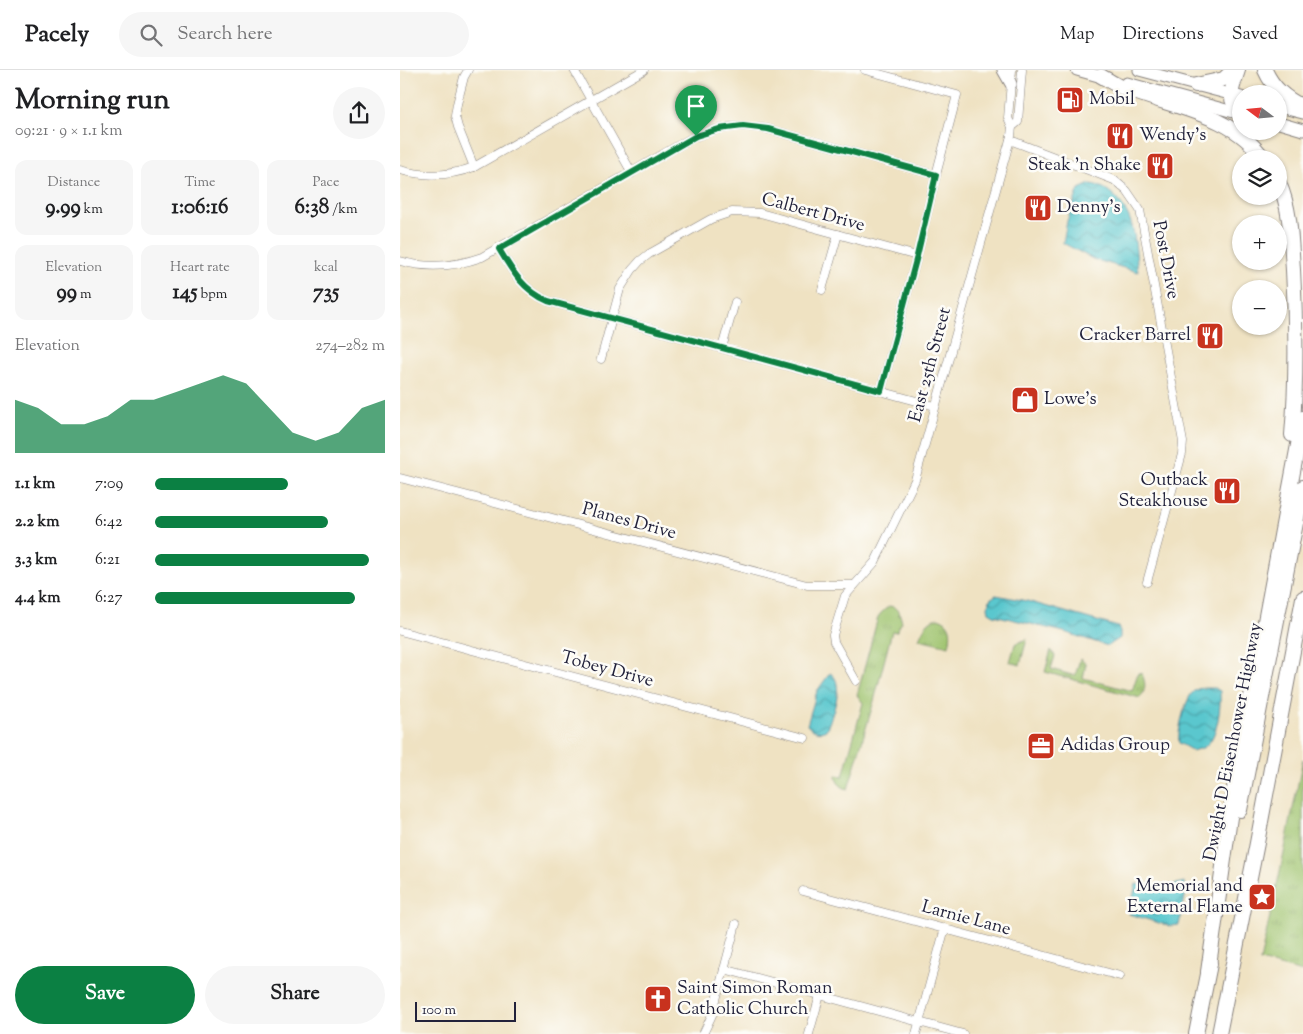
<!DOCTYPE html>
<html lang="en">
<head>
<meta charset="utf-8">
<style>
  :root { --surface:#fff; --page:#f6f6f6; --text:#202124; --muted:#757577; --line:#e0e0e0; --accent:#0b8043 }
  body { margin:0; font-family:"Sorts Mill Goudy",serif; background:var(--page); color:var(--text); height:100vh; display:flex; flex-direction:column; font-size:19px; white-space:nowrap }
  * { box-sizing:border-box; margin:0 }
  p { font-size:16px; color:var(--muted) }
  .icon { flex:none; width:28px; height:28px; fill:none; stroke:currentColor; stroke-width:2; stroke-linecap:round; stroke-linejoin:round }
  .map { position:relative; flex:1; overflow:hidden }
  .drawer { display:flex; flex-direction:column; background:var(--surface); width:400px }
  .drawer>* { flex:none }
  .needle { width:32px; rotate:286deg }
  .tools { position:absolute; left:832px; top:15px; display:grid; gap:10px }
  .tools a { display:grid; place-items:center; width:55px; height:55px; border-radius:50%; background:var(--surface); box-shadow:0 1px 4px #0004; font-size:25px }
  .scale { position:absolute; left:15px; bottom:12px; width:101px; box-sizing:border-box; padding-left:5px; border:2px solid #22223b; border-top:0; font-size:14px; line-height:18px; white-space:nowrap; color:#22223b; -webkit-text-stroke:4px #fdfcf7; paint-order:stroke }
  .pin { position:absolute; display:grid; place-items:center; width:42px; height:42px; color:#fff; margin:-51px -21px; border-radius:50% 50% 50% 0; rotate:-45deg; box-shadow:0 0 5px #0007 }
  .pin .icon { rotate:45deg }
  .round { display:grid; place-items:center; flex:none; width:52px; height:52px; border-radius:26px; background:var(--page) }
  .summary { display:flex; align-items:center; justify-content:space-between; height:85px; padding:0 15px }
  h1 { font-size:28px; font-weight:700; line-height:38px }
  .stats { display:grid; grid-template-columns:repeat(3,1fr); gap:8px; height:85px; padding:5px 15px }
  .stats div { display:grid; align-content:center; border-radius:12px; background:var(--page); text-align:center }
  .stats b { font-size:21px; font-weight:700 }
  .stats small { font-size:14px; font-weight:400 }
  .stats p { font-size:14px }
  .chart { height:140px; padding:10px 15px }
  .chart p { display:flex; justify-content:space-between }
  .chart svg { width:100%; height:90px; margin-top:5px; fill:var(--accent); opacity:.7 }
  .primary-button { display:flex; gap:10px; margin-top:auto; padding:10px 15px }
  .primary-button a { flex:1; height:58px; border-radius:30px; background:var(--accent); color:#fff; font-size:20px; font-weight:700; line-height:58px; text-align:center }
  .primary-button a+a { background:var(--page); color:var(--text) }
  ul { padding:0 15px; list-style:none; font-size:16px }
  li { display:grid; grid-template-columns:80px 60px 1fr; align-items:center; height:38px }
  li i { height:12px; border-radius:6px; background:var(--accent) }
  header { display:flex; align-items:center; gap:30px; box-sizing:border-box; height:70px; padding:0 25px; background:var(--surface); border-bottom:1px solid var(--line) }
  header strong { font-size:24px }
  nav { display:flex; gap:28px; margin-inline-start:auto; font-size:18px }
  .search { width:350px; height:45px; background:var(--page); display:flex; align-items:center; gap:12px; box-sizing:border-box; padding:0 18px; border-radius:28px; color:var(--muted); font-size:19px }
  main { display:flex; flex:1; min-height:0 }
  .map>svg:first-child { display:block }
  .grass { fill:url(#grass-tufts); stroke:#607254 }
  .water { fill:url(#water-waves); stroke:#3e7484 }
  .lines { fill:none; stroke-linecap:round; stroke-linejoin:round }
  .minor-casing { stroke:#88827e; stroke-width:9 }
  .primary-casing { stroke:#88827e; stroke-width:13 }
  .motorway-casing { stroke:#88827e; stroke-width:16 }
  .minor { stroke:#fff; stroke-width:8 }
  .primary { stroke:#fff; stroke-width:11 }
  .motorway { stroke:#fff; stroke-width:14 }
  .route-casing { stroke:#fff; stroke-width:10 }
  .route { stroke:#0b8043; stroke-width:6 }
  .labels { text-anchor:middle; dominant-baseline:central; stroke-width:5; stroke-linejoin:round; paint-order:stroke }
  .poi-label { font-size:18px; fill:#22223b; stroke:#fdfcf7; text-anchor:start }
  .street-label { font-size:18px; fill:#22223b; stroke:#fdfcf7 }
</style>
</head>
<body>
<header>
<strong>Pacely</strong>
<div class="search"><svg class="icon" aria-label="search" viewBox="0 0 24 24"><circle cx="10" cy="10" r="6"/><path d="M15 15l6 6"/></svg>Search here</div>
<nav><a>Map</a><a>Directions</a><a>Saved</a></nav>
</header>
<main>
<section class="drawer">
<div class="summary"><div><h1>Morning run</h1><p>09:21 · 9 × 1.1 km</p></div><a class="round"><svg class="icon" aria-label="share" viewBox="0 0 24 24"><path d="M12 15V3M7 8l5-5 5 5M5 13v7h14v-7"/></svg></a></div>
<div class="stats">
<div><p>Distance</p><b>9.99<small> km</small></b></div>
<div><p>Time</p><b>1:06:16</b></div>
<div><p>Pace</p><b>6:38<small> /km</small></b></div>
</div>
<div class="stats">
<div><p>Elevation</p><b>99<small> m</small></b></div>
<div><p>Heart rate</p><b>145<small> bpm</small></b></div>
<div><p>kcal</p><b>735</b></div>
</div>
<div class="chart"><p><span>Elevation</span>274–282 m</p>
<svg viewBox="0 0 160 44" preserveAspectRatio="none"><path d="M0 44V18L10 22L20 30L30 30L40 26L50 18L60 18L70 14L80 10L90 6L100 10L110 22L120 34L130 38L140 34L150 22L160 18V44z"/></svg>
</div>
<ul>
<li><b>1.1 km</b>7:09<i style="width:58%"></i></li>
<li><b>2.2 km</b>6:42<i style="width:75%"></i></li>
<li><b>3.3 km</b>6:21<i style="width:93%"></i></li>
<li><b>4.4 km</b>6:27<i style="width:87%"></i></li>
</ul>
<div class="primary-button"><a>Save</a><a>Share</a></div>
</section>
<div class="map">
<svg width="903" height="964" viewBox="0 0 903 964">
  <defs>
    <pattern id="grass-tufts" width="24" height="20" patternUnits="userSpaceOnUse" patternTransform="scale(1.25)"><rect width="24" height="20" fill="#9dc26c"/><path d="M3 7l-1-3M5 7V3M7 7l1-3M15 17l-1-3M17 17v-4M19 17l1-3" fill="none" stroke="#87a65e"/></pattern>
    <pattern id="water-waves" width="16" height="10" patternUnits="userSpaceOnUse" patternTransform="scale(1.25)"><rect width="16" height="10" fill="#5ac7ce"/><path d="M0 5q4-4 8 0t8 0" fill="none" stroke="#4aa1a8"/></pattern>
  </defs>
  <rect width="100%" height="100%" fill="#fdfcf7"/>
  <filter id="ink" filterUnits="userSpaceOnUse"><feTurbulence type="fractalNoise" baseFrequency=".02" numOctaves="2"/><feDisplacementMap in="SourceGraphic" scale="10" xChannelSelector="R" yChannelSelector="G"/><feConvolveMatrix kernelMatrix="1 2 1 2 8 2 1 2 1" color-interpolation-filters="sRGB"/></filter>
  <filter id="wash" filterUnits="userSpaceOnUse"><feTurbulence type="fractalNoise" baseFrequency=".0096" numOctaves="4" result="noise"/><feDisplacementMap in="SourceGraphic" scale="20" xChannelSelector="R" yChannelSelector="G"/><feGaussianBlur stdDeviation="1.12" result="paint"/><feColorMatrix in="noise" values="0 0 0 0 0 0 0 0 0 0 0 0 0 0 0 0 0 1.4 0 .05"/><feComposite in="paint" operator="in"/></filter>
  <g filter="url(#wash)">
    <rect width="100%" height="100%" fill="#efe2c2"/>
    <g class="grass">
      <path d="M489,536L494,537L499,542L502,552L496,562L492,561L474,631L448,719C440,717 436,712 436,705L443,706L463,633L457,625L478,547L481,543Z"/>
      <path d="M538,548C552,552 552,563 549,576L519,569C523,559 527,550 538,548Z"/>
      <polygon points="627,569 620,595 610,592 615,574"/>
      <path d="M651,580L655,586L651,599L675,606L680,589L686,594L683,608L732,621L738,603L742,604C746,613 746,620 740,628L645,602Z"/>
      <polygon points="903,689 903,902 860,891 884,783"/>
    </g>
    <g class="water">
      <path d="M690,114C711,116 727,137 732,156C736,170 736,187 738,202L693,189L663,173L667,151L679,119Z"/>
      <polygon points="596,525 627,531 718,557 720,562 720,568 708,576 664,562 594,545 589,542 588,537 590,529"/>
      <path d="M430,603C446,612 432,647 426,660C419,664 411,660 407,655L417,621Z"/>
      <path d="M808,618H815L820,621C821,636 818,669 804,677C802,679 796,679 793,681L779,673C777,662 785,630 793,622C796,618 803,618 808,618Z"/>
      <path d="M784,812L785,827L779,855L769,856L729,844L736,814C752,818 768,817 784,812Z"/>
    </g>
  </g>
  <g filter="url(#ink)">
    <g class="lines">
      <defs>
        <g id="minor">
          <polyline points="68,0 64,7 57,34 55,46 58,57 74,97"/>
          <polyline points="174,0 232,103"/>
          <polyline points="465,0 557,25 536,105 517,186 481,321"/>
          <polyline points="612,57 618,52 622,0"/>
          <polyline points="610,70 714,110 727,121 740,140 783,372 782,384 747,512"/>
          <path d="M0,100C25,107 50,106 74,97L244,0"/>
          <path d="M99,179C112,201 123,220 148,231L535,336"/>
          <path d="M0,191C28,199 54,197 82,187L290,69C316,57 340,53 368,59L536,105"/>
          <polyline points="422,220 438,164"/>
          <polyline points="322,278 335,232"/>
          <polyline points="201,289 220,219 232,200 240,191 249,184 311,149 332,142 360,143 517,186"/>
          <polyline points="0,408 407,515 453,515"/>
          <polyline points="0,561 405,668"/>
          <polyline points="456,611 434,572 433,565 445,526 475,492 515,410 611,66 612,57 608,48 612,0"/>
          <polyline points="403,821 720,906"/>
          <polyline points="324,899 563,964"/>
          <polyline points="303,964 312,945 336,854"/>
          <polyline points="409,964 420,925"/>
          <polyline points="516,964 545,858"/>
        </g>
        <g id="primary">
          <polyline points="603,0 611,14"/>
          <polyline points="677,0 709,9"/>
          <polyline points="739,0 841,27"/>
          <polyline points="727,13 841,44"/>
          <polyline points="879,37 903,43"/>
          <polyline points="879,53 903,60"/>
        </g>
        <g id="motorway">
          <path d="M838,0C833,17 825,29 841,42"/>
          <path d="M865,0C873,18 885,28 903,37"/>
          <path d="M701,6C708,10 714,14 721,17C771,38 831,42 864,89"/>
          <polyline points="796,15 824,9 833,0"/>
          <path d="M879,113C891,140 891,170 893,200C896,255 897,310 892,365"/>
          <polyline points="840,740 903,417"/>
          <polyline points="808,902 835,712 903,348"/>
          <polyline points="796,964 810,894"/>
          <polyline points="819,964 857,773 903,528"/>
        </g>
      </defs>
      <use href="#minor" class="minor-casing"/>
      <use href="#primary" class="primary-casing"/>
      <use href="#motorway" class="motorway-casing"/>
      <use href="#minor" class="minor"/>
      <use href="#primary" class="primary"/>
      <use href="#motorway" class="motorway"/>
    </g>
  </g>
  <g class="lines" filter="url(#ink)">
    <defs>
      <path id="route" d="M343,56L368,59L536,105L517,186L481,321L148,231C123,220 112,201 99,179L296,66L319,59Z"/>
    </defs>
    <use href="#route" class="route-casing"/>
    <use href="#route" class="route"/>
  </g>
  <defs>
    <symbol id="fuel-square" viewBox="-11 -11 22 22"><rect x="-9" y="-9" width="18" height="18" rx="4" fill="#c8321e" stroke="#fdfcf7"/><path d="M-5.5-6h7V0h2V4h1.3V-2.5L3-4.5l.8-.8L6-3V5H2.5V1h-1V6h-7ZM-4.2-4.7v3.2H.2V-4.7Z" fill="#fff"/></symbol>
    <symbol id="restaurant-square" viewBox="-11 -11 22 22"><rect x="-9" y="-9" width="18" height="18" rx="4" fill="#c8321e" stroke="#fdfcf7"/><path d="M-5-6h1v4h1v-4h1v4h1v-4h1v5L-1.5 .5V6h-2V.5L-5-1ZM5-6V6H3V1.5H1.5Q1.5-4 5-6Z" fill="#fff"/></symbol>
    <symbol id="shop-square" viewBox="-11 -11 22 22"><rect x="-9" y="-9" width="18" height="18" rx="4" fill="#c8321e" stroke="#fdfcf7"/><path d="M-5-2.5h2.3a2.7 3.5 0 0 1 5.4 0H5L5.5 6h-11ZM-1.5-2.5h3a1.5 2.3 0 0 0-3 0Z" fill="#fff"/></symbol>
    <symbol id="office-square" viewBox="-11 -11 22 22"><rect x="-9" y="-9" width="18" height="18" rx="4" fill="#c8321e" stroke="#fdfcf7"/><path d="M-6-3h4V-5.5h4V-3h4V5H-6ZM-1-4.5V-3h2v-1.5ZM-6 0V1H6V0Z" fill="#fff"/></symbol>
    <symbol id="sight-square" viewBox="-11 -11 22 22"><rect x="-9" y="-9" width="18" height="18" rx="4" fill="#c8321e" stroke="#fdfcf7"/><path d="M0-6L1.8-2.2L6-1.7L2.9 1.2L3.7 5.4L0 3.3L-3.7 5.4L-2.9 1.2L-6-1.7L-1.8-2.2Z" fill="#fff"/></symbol>
    <symbol id="church-square" viewBox="-11 -11 22 22"><rect x="-9" y="-9" width="18" height="18" rx="4" fill="#c8321e" stroke="#fdfcf7"/><path d="M-1.2-6h2.4v3.5h3.3v2.4h-3.3V6h-2.4V-.1h-3.3v-2.4h3.3Z" fill="#fff"/></symbol>
  </defs>
  <g fill-rule="evenodd">
    <use href="#fuel-square" x="654" y="14" width="32" height="32"/>
    <use href="#restaurant-square" x="704" y="50" width="32" height="32"/>
    <use href="#restaurant-square" x="744" y="80" width="32" height="32"/>
    <use href="#restaurant-square" x="622" y="122" width="32" height="32"/>
    <use href="#restaurant-square" x="794" y="250" width="32" height="32"/>
    <use href="#shop-square" x="609" y="314" width="32" height="32"/>
    <use href="#restaurant-square" x="811" y="405" width="32" height="32"/>
    <use href="#office-square" x="625" y="660" width="32" height="32"/>
    <use href="#sight-square" x="846" y="811" width="32" height="32"/>
    <use href="#church-square" x="242" y="913" width="32" height="32"/>
  </g>
  <g class="labels">
    <g class="poi-label">
      <text x="689" y="30">Mobil</text>
      <text x="739" y="66">Wendy's</text>
      <text x="741" y="96" text-anchor="end">Steak 'n Shake</text>
      <text x="657" y="138">Denny's</text>
      <text x="791" y="266" text-anchor="end">Cracker Barrel</text>
      <text x="644" y="330">Lowe's</text>
      <text x="808" y="411" text-anchor="end">Outback<tspan x="808" dy="21">Steakhouse</tspan></text>
      <text x="660" y="676">Adidas Group</text>
      <text x="843" y="817" text-anchor="end">Memorial and<tspan x="843" dy="21">External Flame</tspan></text>
      <text x="277" y="919">Saint Simon Roman<tspan x="277" dy="21">Catholic Church</tspan></text>
    </g>
    <g class="street-label">
      <text transform="translate(413 143) rotate(15)">Calbert Drive</text>
      <text transform="translate(765 190) rotate(79)">Post Drive</text>
      <text transform="translate(531 295) rotate(-75)">East 25th Street</text>
      <text transform="translate(229 452) rotate(15)">Planes Drive</text>
      <text transform="translate(207 600) rotate(15)">Tobey Drive</text>
      <text transform="translate(834 672) rotate(-79)">Dwight D Eisenhower Highway</text>
      <text transform="translate(566 849) rotate(15)">Larnie Lane</text>
    </g>
  </g>
</svg>
<div class="tools">
<a><svg class="needle" viewBox="-14 -14 28 28"><path d="M0-13l5 13h-10z" fill="#e53935"/><path d="M0 13l5-13h-10z" fill="#757577"/></svg></a>
<a><svg class="icon" aria-label="layers" viewBox="0 0 24 24"><path d="M12 4l9 5-9 5-9-5zM3 14l9 5 9-5"/></svg></a>
<a>+</a>
<a>−</a>
</div>
<div class="scale">100 m</div>
<div class="pin" style="left:296px;top:66px;background:#1e9e55"><svg class="icon" aria-label="arrive" viewBox="0 0 24 24"><path d="M6 21V4h12l-3 4 3 4H6"/></svg></div>
</div>
</main>
</body>
</html>
